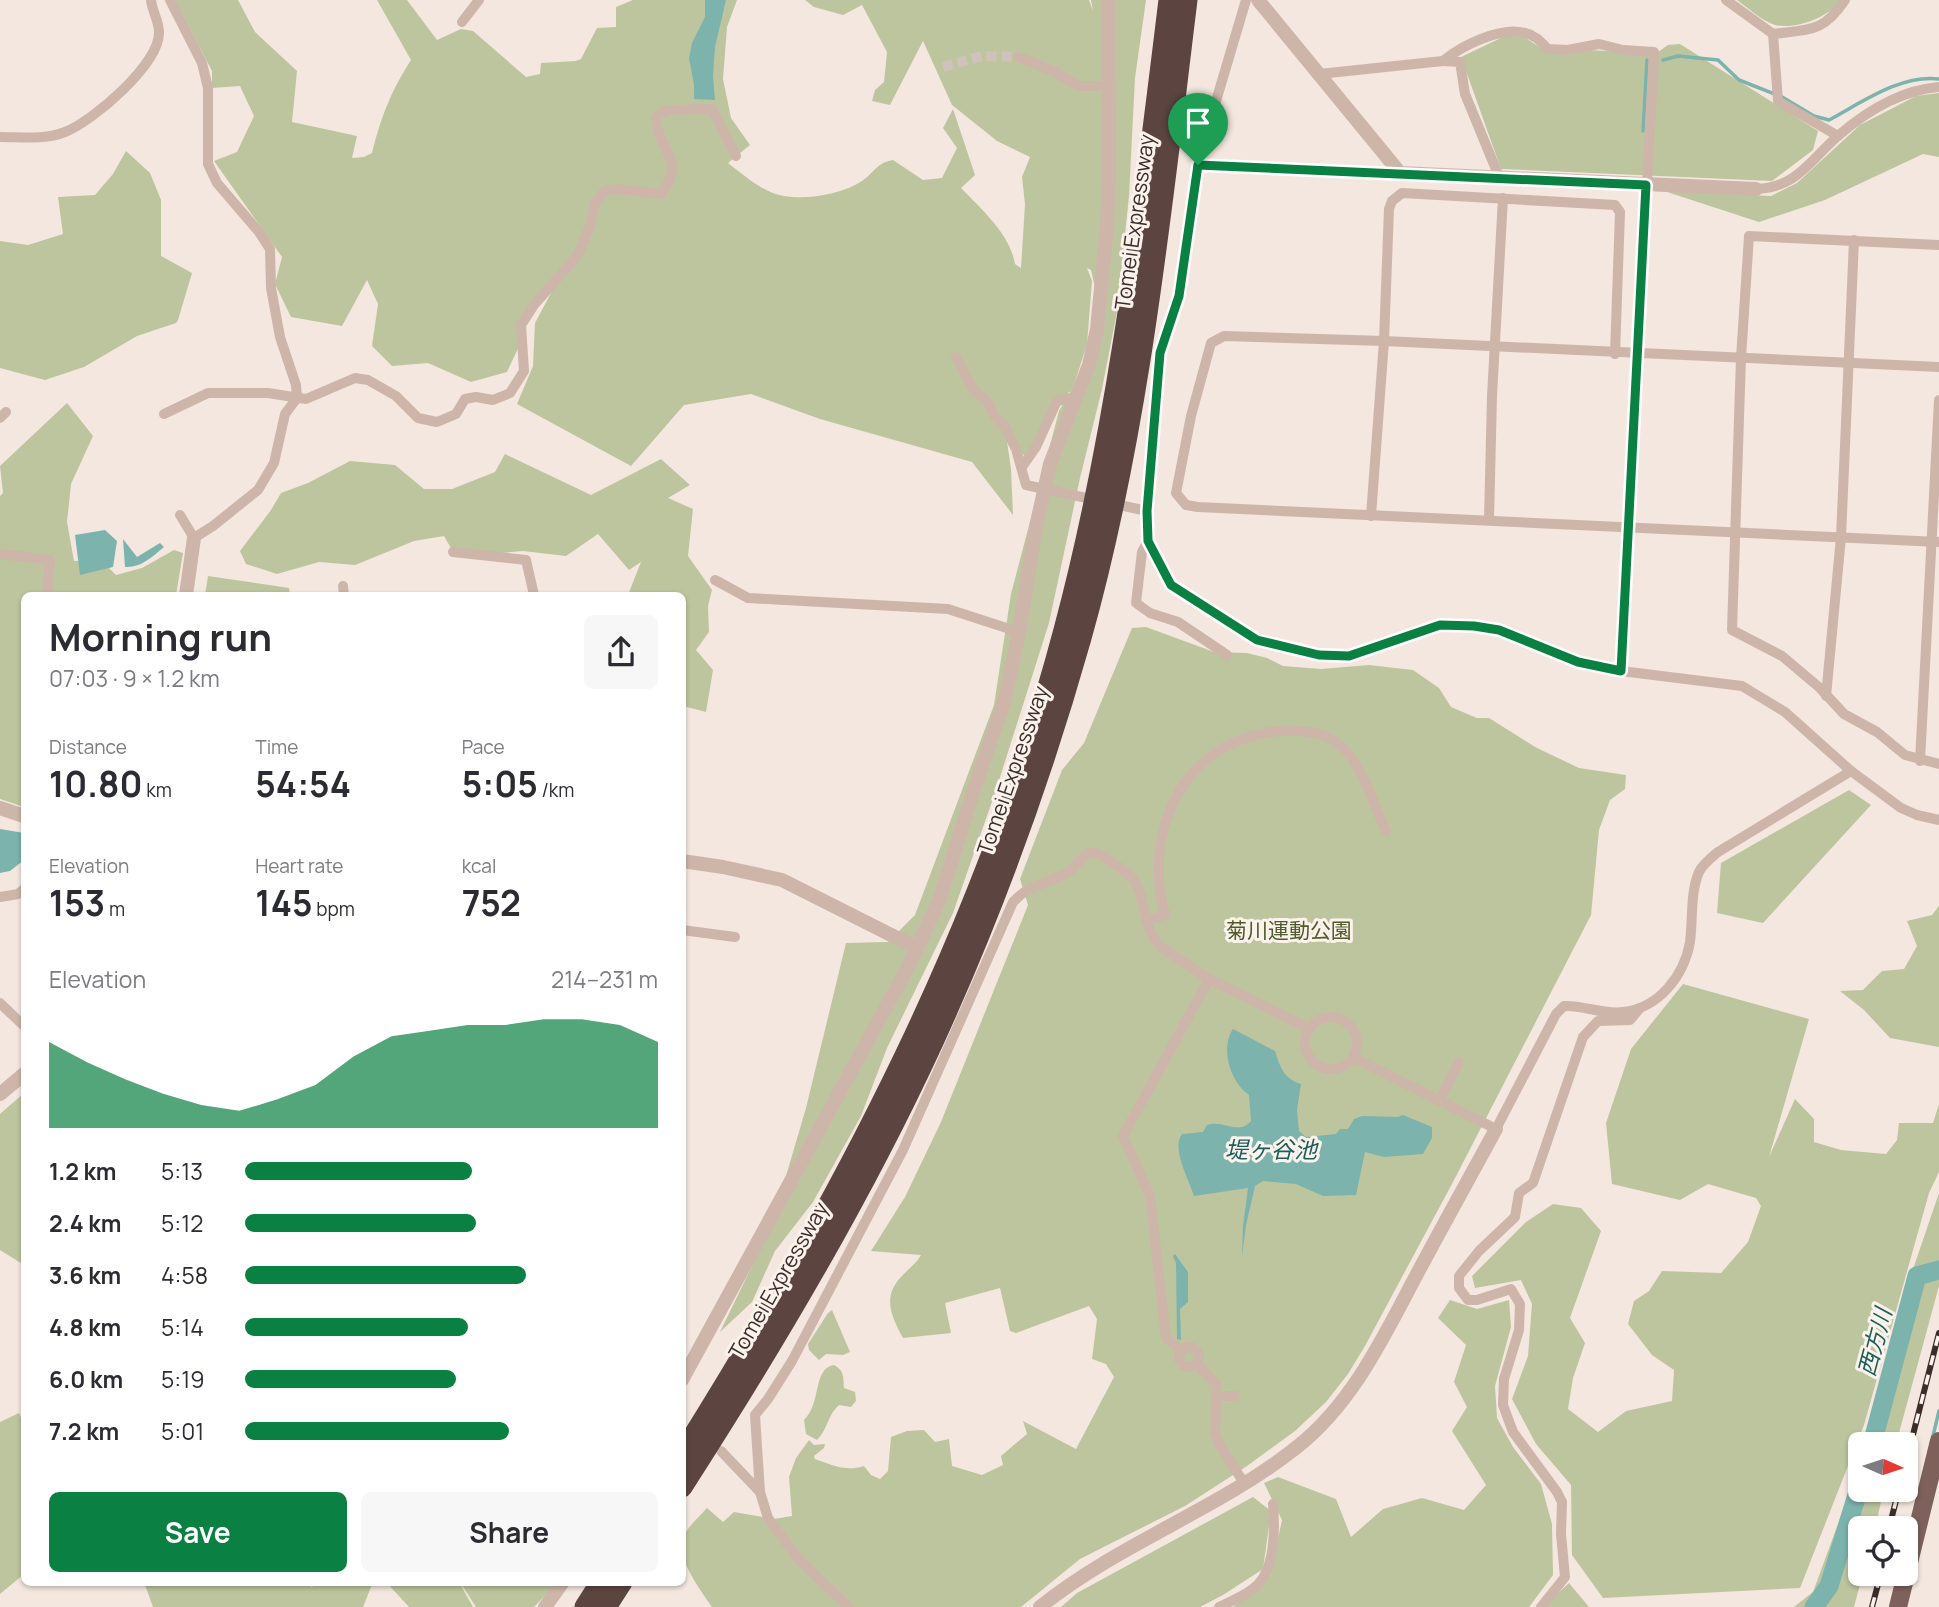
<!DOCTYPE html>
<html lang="en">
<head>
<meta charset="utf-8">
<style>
  :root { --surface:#fff; --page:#f7f7f7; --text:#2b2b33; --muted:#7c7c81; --accent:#0b8043 }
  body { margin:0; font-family:Manrope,"Noto Sans JP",sans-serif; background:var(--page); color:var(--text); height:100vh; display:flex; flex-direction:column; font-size:26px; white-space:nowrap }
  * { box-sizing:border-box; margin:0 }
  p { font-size:23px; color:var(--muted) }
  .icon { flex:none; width:38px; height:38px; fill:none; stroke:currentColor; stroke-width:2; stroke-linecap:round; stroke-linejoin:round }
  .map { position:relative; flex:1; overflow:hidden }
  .side { position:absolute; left:21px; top:592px; width:665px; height:994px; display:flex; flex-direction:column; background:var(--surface); border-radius:10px; box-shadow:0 2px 5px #0004 }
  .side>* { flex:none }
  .needle { width:46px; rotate:93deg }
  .buttons { position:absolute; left:1848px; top:1432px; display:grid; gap:14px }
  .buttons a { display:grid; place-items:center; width:70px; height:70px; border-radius:10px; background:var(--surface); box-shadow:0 2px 5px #0004; font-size:35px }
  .pin { position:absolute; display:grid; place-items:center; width:60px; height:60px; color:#fff; margin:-72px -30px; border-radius:50% 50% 50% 0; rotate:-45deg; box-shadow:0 0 7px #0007 }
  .pin .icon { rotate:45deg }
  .round { display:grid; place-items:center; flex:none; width:74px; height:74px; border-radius:10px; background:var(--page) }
  .overview { display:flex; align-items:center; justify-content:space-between; height:119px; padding:0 28px }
  h1 { font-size:38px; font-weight:700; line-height:52px }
  .stats { display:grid; grid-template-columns:repeat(3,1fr); gap:10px; height:119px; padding:7px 28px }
  .stats div { display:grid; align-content:center }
  .stats b { font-size:35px; font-weight:700 }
  .stats small { font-size:19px; font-weight:400 }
  .stats p { font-size:19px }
  .chart { height:196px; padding:14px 28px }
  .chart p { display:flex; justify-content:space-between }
  .chart svg { width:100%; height:126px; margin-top:7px; fill:var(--accent); opacity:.7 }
  .button { display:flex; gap:14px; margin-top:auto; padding:14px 28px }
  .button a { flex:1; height:80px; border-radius:10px; background:var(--accent); color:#fff; font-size:28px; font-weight:700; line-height:80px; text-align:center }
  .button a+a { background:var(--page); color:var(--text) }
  ul { padding:0 28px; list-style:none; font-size:23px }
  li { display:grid; grid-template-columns:112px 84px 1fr; align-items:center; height:52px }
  li i { height:18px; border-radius:9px; background:var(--accent) }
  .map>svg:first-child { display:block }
  .green { fill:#bdc59e; fill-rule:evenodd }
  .water { fill:#7cb3ad }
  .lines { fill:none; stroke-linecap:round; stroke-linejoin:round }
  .stream { stroke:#7cb3ad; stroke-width:3.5 }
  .river { stroke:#7cb3ad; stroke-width:19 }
  .minor-tunnel { stroke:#cfc2bb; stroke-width:10; stroke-dasharray:10 5; stroke-linecap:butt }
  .minor { stroke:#ceb5aa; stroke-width:10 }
  .tertiary { stroke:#ceb5aa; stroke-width:14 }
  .primary { stroke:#7d615a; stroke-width:18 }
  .motorway { stroke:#5c4540; stroke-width:21 }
  .rail-casing { stroke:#3b2d2a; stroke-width:6 }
  .rail { stroke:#fbf2ec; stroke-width:3.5; stroke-dasharray:10; stroke-linecap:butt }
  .route-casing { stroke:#fff; stroke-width:14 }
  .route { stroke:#0b8043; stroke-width:9 }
  .labels { text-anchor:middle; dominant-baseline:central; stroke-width:6; stroke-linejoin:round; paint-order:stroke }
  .street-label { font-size:21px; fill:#3b2d2a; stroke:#fbf2ec }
  .park-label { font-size:21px; fill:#505b2c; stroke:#fbf2ec }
  .water-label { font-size:23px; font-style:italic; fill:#1c5f5a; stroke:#fbf2ec }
</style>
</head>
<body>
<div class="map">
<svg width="1939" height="1607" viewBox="0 0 1939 1607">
  <rect width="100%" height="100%" fill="#f4e7df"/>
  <g class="green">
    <path d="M175,0H238L255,32L297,71L292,122L357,136L352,158L364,157L372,153C381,117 391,91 411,60L377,0H407L437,40L461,29L473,31L526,77L540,74L541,63L576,61L581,59L597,28L616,27V7L633,0H737L727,27L723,79L731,118L750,145L728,163C744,175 763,193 784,196C808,200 842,194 862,181C875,172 876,163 893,160L923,180L942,178L957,148L943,128L953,109L975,175L961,188C982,210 1010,234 1015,264L1021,268L1025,204L1022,177L1030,157L997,141L952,105L923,41L890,105L872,101L875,90L884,82L887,52L862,5L843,15L814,7L805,0H1089L1093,11L1091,0H1146L1135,78L1129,196L1117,312L1102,389L1080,478L1049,623L995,793L953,913L887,1048L861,1116L813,1202L775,1251L752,1302L720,1332L771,1227L806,1108L846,943L888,942L915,915L994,705L1011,594L1059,411L1071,391L1057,401L1027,460L1005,428L1011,469L1013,515L972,462L820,419L751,394L684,405L631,466L517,404L533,366L535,323L560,276L528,315L522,340L507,372L471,382L428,363L392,366L372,346L378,304L367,280L342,326L291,317L275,284L282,257L214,161L237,152L254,116L240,86L212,88V71ZM1087,268L1091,270L1099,305L1079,378L1074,385L1087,344L1092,281Z"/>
    <path d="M1737,0H1841C1830,17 1795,30 1775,25C1762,21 1748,8 1737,0Z"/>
    <polygon points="1507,35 1524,37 1547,52 1569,55 1589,50 1655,54 1668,45 1680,44 1818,131 1813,150 1772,181 1501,169 1461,57"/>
    <polygon points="1939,93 1939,157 1923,154 1825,200 1759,222 1664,191 1771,196 1797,183 1860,125 1916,96"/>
    <polygon points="126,151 150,173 161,200 161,256 192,273 178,320 176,323 137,336 84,367 45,380 0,368 0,241 28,245 63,234 58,197 95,195 113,174"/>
    <polygon points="67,403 93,436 71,484 67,522 74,561 101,560 116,575 142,568 174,550 183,553 176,595 24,595 24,807 0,799 0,496 3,493 0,466"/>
    <polygon points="505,454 591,495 661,459 690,485 668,498 693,509 688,556 712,590 708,606 709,632 696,650 713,670 706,712 683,706 682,595 628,595 641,562 629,570 598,534 566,556 523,551 456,557 444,536 414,541 355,565 319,562 277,574 246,564 240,551 271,510 281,493 308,483 350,461 395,465 424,489 452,489 495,472"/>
    <polygon points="208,576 289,588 290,595 205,595"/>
    <path d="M1146,627L1214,652L1247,653L1267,658L1283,666L1321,669L1369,665L1413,670L1439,688L1451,707L1477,718H1489L1537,748L1579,768L1626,775L1625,789L1610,800L1599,830L1591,915L1453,1182L1365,1346L1348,1374L1326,1402L1295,1431L1247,1466L1185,1506L1080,1559L1021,1607H712C702,1592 675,1557 683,1538C687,1527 700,1516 707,1508L723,1522L734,1512L774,1519L792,1516L789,1477L796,1458L809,1440L814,1445L825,1444L824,1448L814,1456L815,1459C832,1465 846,1472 864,1466L871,1475L880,1479L888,1471L891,1437L907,1431L924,1430L935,1442L949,1439L952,1466L982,1475L1003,1465L1001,1456L1027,1434L1023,1421L1076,1449L1114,1377L1106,1364L1092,1359L1097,1319L1089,1306L1016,1333L1010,1331L1000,1288L945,1303L951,1333L903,1338C892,1317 881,1297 902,1276C908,1269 916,1264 921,1255L871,1251L905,1197L941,1122L1028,905L1020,879L1062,770L1084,743L1132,628Z"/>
    <polygon points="1849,790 1871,805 1763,923 1717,913 1721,863"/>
    <polygon points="1939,906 1939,1047 1890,1038 1864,1010 1840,991 1863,990 1882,971 1904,969 1917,946 1907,921 1932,915"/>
    <polygon points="1683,984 1809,1019 1769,1157 1795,1099 1814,1119 1814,1142 1841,1150 1886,1154 1897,1140 1899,1123 1933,1123 1939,1104 1939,1172 1929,1193 1864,1425 1800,1588 1603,1598 1572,1555 1571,1485 1536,1444 1512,1399 1528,1356 1532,1304 1521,1280 1475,1288 1472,1276 1526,1222 1553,1204 1581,1208 1601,1231 1570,1318 1585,1343 1573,1378 1568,1409 1598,1432 1626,1411 1672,1401 1674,1370 1652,1355 1628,1324 1634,1301 1649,1291 1662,1271 1721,1273 1748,1242 1761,1206 1756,1198 1708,1184 1680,1200 1612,1184 1606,1123 1631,1049"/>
    <polygon points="24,1093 24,1265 0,1250 0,1114"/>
    <polygon points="1939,1193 1939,1286 1896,1444 1868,1444 1883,1403 1911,1275"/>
    <polygon points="1450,1300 1477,1309 1509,1300 1511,1327 1495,1386 1497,1418 1513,1447 1541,1484 1552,1524 1553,1575 1529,1607 1233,1607 1270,1576 1282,1520 1264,1483 1278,1477 1336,1499 1351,1537 1383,1509 1422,1498 1464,1510 1486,1485 1452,1431 1467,1407 1454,1382 1466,1345 1438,1318"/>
    <polygon points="832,1310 850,1352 843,1355 826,1354 819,1360 809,1350 808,1344 828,1313"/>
    <path d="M834,1365C845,1371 843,1378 844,1388L855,1392L856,1401L851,1407L839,1405C828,1414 828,1429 817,1440L806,1434L804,1420C822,1403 812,1369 834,1365Z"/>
    <polygon points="19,1413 24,1424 24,1574 0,1594 0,1422"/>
    <polygon points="1860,1464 1860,1489 1884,1489 1875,1528 1860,1528 1860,1573 1863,1573 1854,1607 1794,1607 1813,1592"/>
    <polygon points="1253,1497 1271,1511 1263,1569 1223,1595 1200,1607 1061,1607 1077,1593"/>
    <polygon points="144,1582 306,1582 311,1587 323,1582 373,1582 363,1607 153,1607"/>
    <polygon points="386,1582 459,1582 473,1607 409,1607"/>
    <polygon points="460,1582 558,1582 534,1607 476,1607"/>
    <polygon points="1569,1583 1589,1607 1543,1607"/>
  </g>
  <g class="water">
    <polygon points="705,0 726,0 715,47 713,76 715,100 694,99 694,85 689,58 692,43 705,17"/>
    <polygon points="105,530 117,541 113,567 80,575 75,535"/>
    <path d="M123,539L137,557L160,543L164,547C152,557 141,568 125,567Z"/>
    <polygon points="0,829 24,833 24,860 10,871 0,873"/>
    <path d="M1233,1029L1275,1051C1280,1067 1284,1079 1301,1084L1297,1110L1299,1131L1306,1137L1336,1134L1340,1129H1348L1354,1119L1362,1116L1398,1117L1403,1115L1432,1127V1138L1423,1154L1384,1157L1365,1152L1356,1195L1323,1196L1296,1184L1263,1181L1255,1186L1246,1225L1242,1256L1243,1226L1248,1188L1194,1196C1189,1179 1171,1149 1182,1134L1203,1132L1207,1125C1224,1119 1238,1136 1251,1121L1249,1095C1230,1082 1220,1048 1233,1029Z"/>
    <polygon points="1175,1254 1188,1272 1188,1302 1180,1309 1181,1340 1177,1339 1176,1263 1173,1256"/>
  </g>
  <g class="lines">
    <g class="stream">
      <path d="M1663,60L1678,56L1718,60L1739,80L1782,97L1814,116L1829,120C1861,103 1901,74 1939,79"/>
      <polyline points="1643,131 1647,60"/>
      <polyline points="1933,1436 1939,1411"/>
    </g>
    <g class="river">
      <polyline points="1872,1444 1917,1276 1939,1270"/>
      <polyline points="1814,1607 1829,1586 1860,1485"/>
    </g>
    <polyline class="minor-tunnel" points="943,67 982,56 1018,57"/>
    <g class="minor">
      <polyline points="170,0 202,63 208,88 208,164 217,183 259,232 270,249 271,288 280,337 296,385 297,398 285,414 274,463 258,490 213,526 194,538 180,515"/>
      <polyline points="1246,0 1197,165 1179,296 1160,353 1146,527 1148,541 1171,585 1257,640 1319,655 1349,656 1440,625 1474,626 1499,630 1578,662 1621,671 1742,686 1785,712 1851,771 1901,808 1917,815 1939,820"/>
      <polyline points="1726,0 1773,34 1778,101 1838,136"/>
      <polyline points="462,22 479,0"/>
      <path d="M1773,34C1810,29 1823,33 1845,0"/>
      <polyline points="1018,57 1054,71 1078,86 1110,86"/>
      <polyline points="1443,61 1460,62 1465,94 1500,179"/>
      <path d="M1319,74L1443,61C1461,46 1501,26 1525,33C1535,35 1541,42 1548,49L1568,50L1599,44L1623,50L1654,52L1621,671"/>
      <path d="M0,137C21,137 45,140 65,132C93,121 160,64 159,32C159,21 152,11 151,0"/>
      <polyline points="1197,165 1400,173"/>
      <path d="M1756,189C1797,188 1810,160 1839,135C1867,111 1902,90 1939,87"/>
      <polyline points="1939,245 1749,236 1741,358 1732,630 1782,656 1820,688 1844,714 1877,732 1905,755 1939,764"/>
      <polyline points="956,357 973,389 987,401 995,417 1004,425 1016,449 1026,485 1147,511"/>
      <polyline points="1939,367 1384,341 1224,336 1211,343 1191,416 1176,493 1186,505 1198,507 1939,542"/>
      <path d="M164,414L208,393H268L306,399L355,378L368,380L396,396L418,418L437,422L456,414L465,399L476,397L493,400L510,393L524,371L521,325L534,305L578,255L590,226L595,203L605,191L617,189L661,194C688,160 657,150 656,117L666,110L712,109L736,156"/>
      <polyline points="0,418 6,412"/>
      <polyline points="1022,467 1036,447 1057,401 1076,397"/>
      <polyline points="1371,516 1384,341 1389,209 1392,201 1402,193 1615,205 1620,212 1615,354"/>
      <polyline points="1489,520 1492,396 1503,198"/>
      <polyline points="1148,541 1142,552 1136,603 1150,613 1178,622 1227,655"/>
      <polyline points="453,552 526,560 534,595"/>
      <polyline points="0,554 50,560 47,595"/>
      <polyline points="715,580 748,598 948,609 1019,632"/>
      <polyline points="343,586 344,595"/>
      <polyline points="1826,696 1841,537 1854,240"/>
      <polyline points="1920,761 1939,400"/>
      <polyline points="0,897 18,894 24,889"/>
      <path d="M1146,921L1165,915C1141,829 1186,737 1281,731C1302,730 1324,731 1341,746C1362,764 1374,806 1386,831"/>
      <polyline points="682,930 735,937"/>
      <polyline points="0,1003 24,1026"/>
      <circle cx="1331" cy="1043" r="26"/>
      <path d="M1353,1057L1496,1129L1556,1014L1564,1006C1584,1005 1603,1015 1623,1012C1659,1008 1684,976 1690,942C1693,920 1690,893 1699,872C1703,864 1711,858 1718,852L1851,771"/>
      <polyline points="1439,1101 1459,1062"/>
      <circle cx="1189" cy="1357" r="10"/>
      <polyline points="1182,1350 1166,1338 1150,1196 1123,1136 1209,979"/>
      <polyline points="1197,1364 1217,1385 1215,1431 1219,1444 1244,1483"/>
      <polyline points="1217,1396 1235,1396"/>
      <polyline points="721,1451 760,1492"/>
      <path d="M849,1607L799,1560L768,1518L760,1492L755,1415L768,1399L792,1361L903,1150L1013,902C1033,881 1048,885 1070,871C1077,866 1082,855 1090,853C1097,851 1105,857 1110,861C1117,866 1126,871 1132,878C1148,898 1141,929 1161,947L1209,979L1308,1028"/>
      <path d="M1219,1607C1230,1602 1244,1596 1254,1588C1276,1571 1275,1530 1273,1504"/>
      <polyline points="1541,1607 1565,1577 1561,1534 1562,1502 1557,1492 1513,1432 1503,1405 1504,1379 1519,1330 1520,1304 1511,1289 1477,1300 1468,1300 1459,1288 1459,1276 1479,1251 1515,1217 1519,1193 1533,1183 1583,1037 1598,1021 1630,1020 1640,1008"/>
    </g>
    <g class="tertiary">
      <polyline points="1258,0 1400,173 1756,189"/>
      <polyline points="186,595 194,538"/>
      <polyline points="0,808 24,816"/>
      <polyline points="682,861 723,867 782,880 917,948"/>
      <polyline points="0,1094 24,1074"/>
      <polyline points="682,1380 907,969 939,901 974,789 1005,699 1019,632 1036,527 1050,464 1089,365 1097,329 1107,227 1109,172 1108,0"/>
      <polyline points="545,1607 563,1582"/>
      <path d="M1040,1607C1119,1543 1218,1510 1297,1447C1353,1403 1384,1336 1417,1274C1443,1225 1470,1177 1496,1129"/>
    </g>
    <polyline class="primary" points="1898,1607 1939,1441"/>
    <g class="motorway">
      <path d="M682,1454C845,1194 985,929 1064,630C1119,424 1143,211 1169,0"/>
      <path d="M682,1487C774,1344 862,1196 933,1042C993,911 1042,776 1081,638C1139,432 1161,211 1187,0"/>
      <polyline points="585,1607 601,1582"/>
      <polyline points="606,1607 622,1582"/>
    </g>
    <defs>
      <g id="rail">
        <polyline points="1906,1462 1939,1333"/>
        <polyline points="1906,1481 1912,1455"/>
        <polyline points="1889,1528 1899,1489"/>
        <polyline points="1872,1607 1881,1573"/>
      </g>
    </defs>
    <use href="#rail" class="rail-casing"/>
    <use href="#rail" class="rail"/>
  </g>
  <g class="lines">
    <defs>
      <polygon id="route" points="1198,165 1646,185 1621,671 1578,662 1499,630 1474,626 1440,625 1349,656 1319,655 1257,640 1171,585 1148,541 1147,511 1160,353 1179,296"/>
    </defs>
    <use href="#route" class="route-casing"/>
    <use href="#route" class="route"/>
  </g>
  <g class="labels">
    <g class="street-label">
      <text transform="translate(1134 222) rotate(-82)">Tomei Expressway</text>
      <text transform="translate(1012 770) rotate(-71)">Tomei Expressway</text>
      <text transform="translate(778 1280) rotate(-60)">Tomei Expressway</text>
    </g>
    <g class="park-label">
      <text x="1289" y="930">菊川運動公園</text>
    </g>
    <g class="water-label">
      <text x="1271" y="1149">堤ヶ谷池</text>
      <text transform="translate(1874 1342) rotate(-75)">西方川</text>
    </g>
  </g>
</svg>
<div class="buttons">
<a><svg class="needle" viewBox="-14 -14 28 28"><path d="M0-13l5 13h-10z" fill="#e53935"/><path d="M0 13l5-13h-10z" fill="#7c7c81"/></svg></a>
<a><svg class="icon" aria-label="locate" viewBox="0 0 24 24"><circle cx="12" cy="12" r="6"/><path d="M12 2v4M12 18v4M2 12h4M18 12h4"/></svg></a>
</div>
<div class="pin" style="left:1198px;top:165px;background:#1e9e55"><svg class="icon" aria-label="arrive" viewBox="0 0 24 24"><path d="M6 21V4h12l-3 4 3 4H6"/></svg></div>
<section class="side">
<div class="overview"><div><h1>Morning run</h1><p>07:03 · 9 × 1.2 km</p></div><a class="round"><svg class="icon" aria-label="share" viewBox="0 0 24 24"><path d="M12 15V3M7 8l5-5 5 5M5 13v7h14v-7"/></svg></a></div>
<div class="stats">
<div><p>Distance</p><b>10.80<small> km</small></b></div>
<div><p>Time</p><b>54:54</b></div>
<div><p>Pace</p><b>5:05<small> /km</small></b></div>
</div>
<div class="stats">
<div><p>Elevation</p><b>153<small> m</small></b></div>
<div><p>Heart rate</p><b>145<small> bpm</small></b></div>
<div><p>kcal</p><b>752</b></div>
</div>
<div class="chart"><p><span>Elevation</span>214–231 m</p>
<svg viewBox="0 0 160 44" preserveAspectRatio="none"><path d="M0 44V14L10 21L20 27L30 32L40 36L50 38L60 34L70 29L80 19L90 12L100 10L110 8L120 8L130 6L140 6L150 8L160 14V44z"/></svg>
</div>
<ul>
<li><b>1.2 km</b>5:13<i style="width:55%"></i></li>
<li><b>2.4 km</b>5:12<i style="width:56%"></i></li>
<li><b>3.6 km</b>4:58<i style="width:68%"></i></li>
<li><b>4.8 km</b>5:14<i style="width:54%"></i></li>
<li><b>6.0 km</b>5:19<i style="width:51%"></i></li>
<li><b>7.2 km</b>5:01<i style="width:64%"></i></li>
</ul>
<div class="button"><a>Save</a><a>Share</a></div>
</section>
</div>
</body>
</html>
